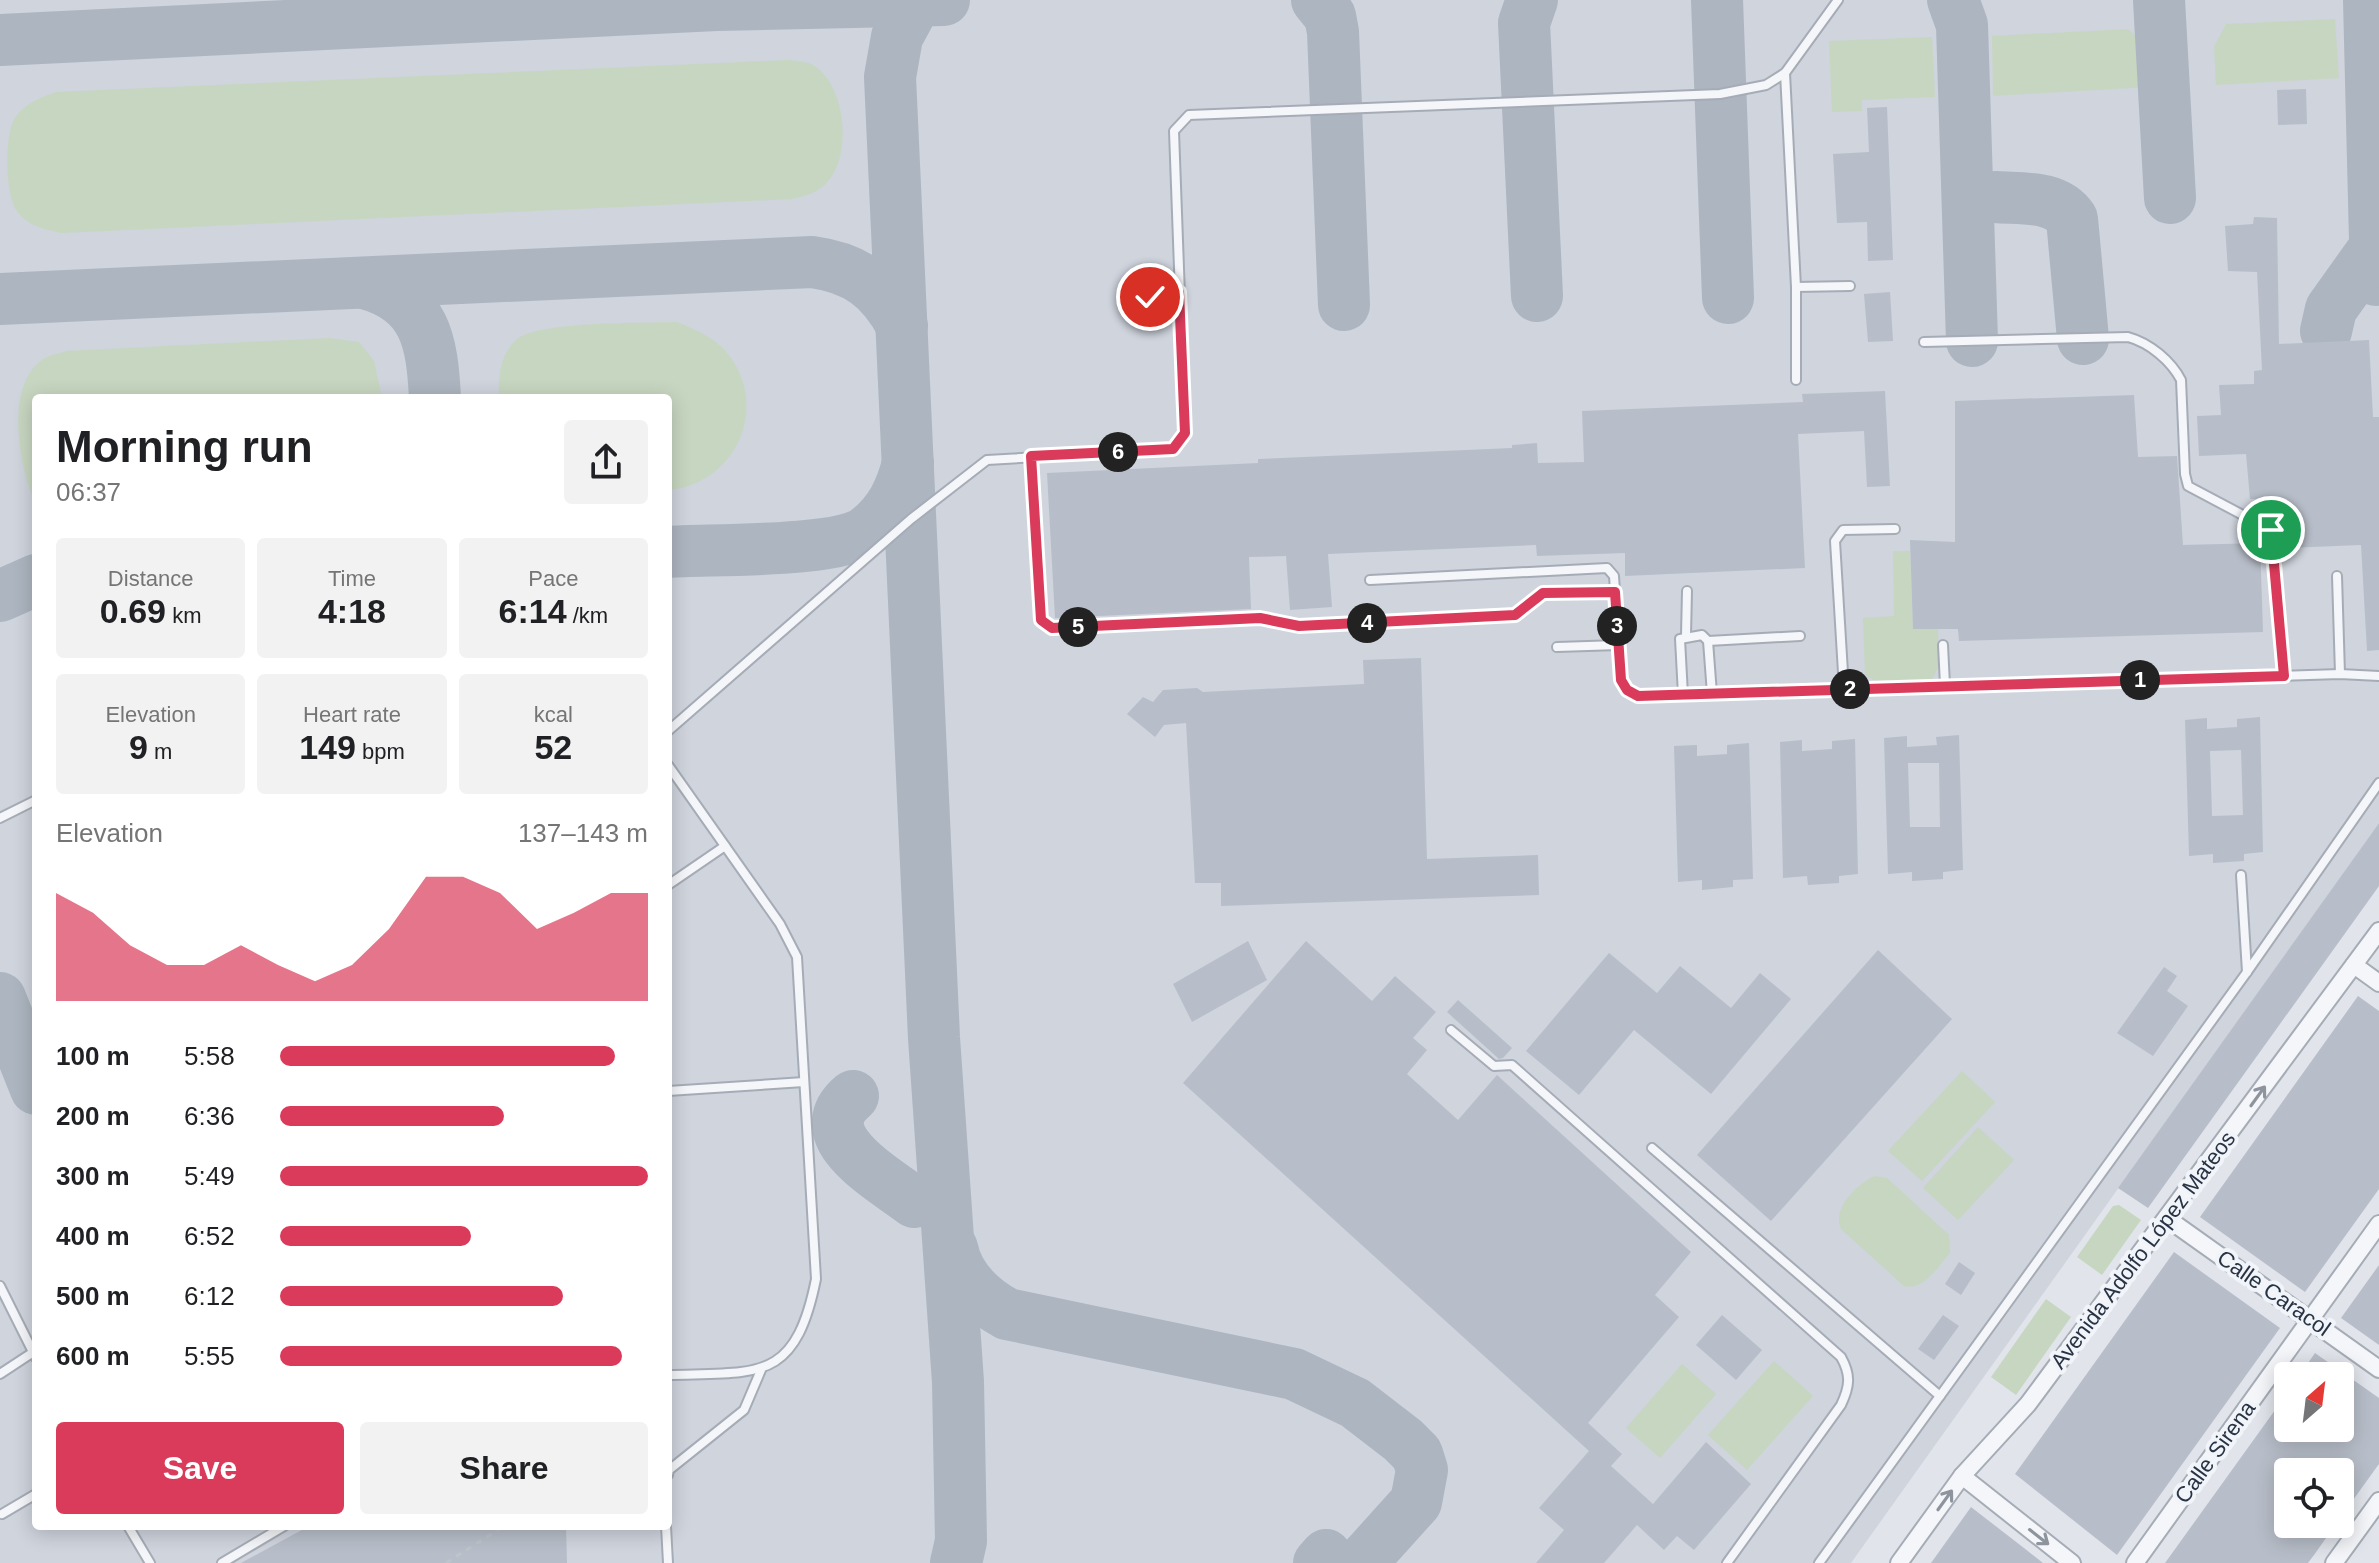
<!DOCTYPE html>
<html lang="en">
<head>
<meta charset="utf-8">
<style>
  :root { --surface:#fff; --page:#f2f2f2; --text:#202124; --muted:#757577; --accent:#da3b5a }
  body { margin:0; font-family:Helvetica,sans-serif; background:var(--page); color:var(--text); height:100vh; display:flex; flex-direction:column; font-size:30px; white-space:nowrap }
  * { box-sizing:border-box; margin:0 }
  p { font-size:26px; color:var(--muted) }
  .icon { flex:none; width:44px; height:44px; fill:none; stroke:currentColor; stroke-width:2; stroke-linecap:round; stroke-linejoin:round }
  .map { position:relative; flex:1; overflow:hidden }
  .side { position:absolute; left:32px; top:394px; width:640px; height:1136px; display:flex; flex-direction:column; background:var(--surface); border-radius:8px; box-shadow:0 4px 20px #0003 }
  .side>* { flex:none }
  .needle { width:52px; rotate:28deg }
  .controls { position:absolute; left:2274px; top:1362px; display:grid; gap:16px }
  .controls a { display:grid; place-items:center; width:80px; height:80px; border-radius:8px; background:var(--surface); box-shadow:0 4px 20px #0003; font-size:40px }
  .pin { position:absolute; display:grid; place-items:center; width:68px; height:68px; color:#fff; margin:-34px; border:4px solid #fff; border-radius:50%; box-shadow:0 2px 8px #0007 }
  .km { position:absolute; width:40px; height:40px; margin:-20px; border-radius:50%; background:#222; color:#fff; font-size:22px; line-height:40px; text-align:center }
  .round { display:grid; place-items:center; flex:none; width:84px; height:84px; border-radius:8px; background:var(--page) }
  .summary { display:flex; align-items:center; justify-content:space-between; height:136px; padding:0 24px }
  h1 { font-size:44px; font-weight:600; line-height:60px }
  .metrics { display:grid; grid-template-columns:repeat(3,1fr); gap:12px; height:136px; padding:8px 24px }
  .metrics div { display:grid; align-content:center; border-radius:8px; background:var(--page); text-align:center }
  .metrics b { font-size:34px; font-weight:600 }
  .metrics small { font-size:22px; font-weight:400 }
  .metrics p { font-size:22px }
  .chart { height:224px; padding:16px 24px }
  .chart p { display:flex; justify-content:space-between }
  .chart svg { width:100%; height:144px; margin-top:8px; fill:var(--accent); opacity:.7 }
  .cta { display:flex; gap:16px; margin-top:auto; padding:16px 24px }
  .cta a { flex:1; height:92px; border-radius:8px; background:var(--accent); color:#fff; font-size:32px; font-weight:600; line-height:92px; text-align:center }
  .cta a+a { background:var(--page); color:var(--text) }
  ul { padding:0 24px; list-style:none; font-size:26px }
  li { display:grid; grid-template-columns:128px 96px 1fr; align-items:center; height:60px }
  li i { height:20px; border-radius:10px; background:var(--accent) }
  .map>svg:first-child { display:block }
  .built { fill:#cfd4dd; fill-rule:evenodd }
  .green { fill:#c7d6c1 }
  .lines { fill:none; stroke-linecap:round; stroke-linejoin:round }
  .taxiway { stroke:#adb5c0; stroke-width:52 }
  .building { fill:#b8bec9; fill-rule:evenodd }
  .lane-casing { stroke:#a6acb6; stroke-width:12 }
  .street-casing { stroke:#a6acb6; stroke-width:20 }
  .path { stroke:#bfc3ca; stroke-width:3; stroke-dasharray:6 6; stroke-linecap:butt }
  .lane { stroke:#f4f6f9; stroke-width:8 }
  .street { stroke:#f4f6f9; stroke-width:16 }
  .oneway { stroke:#8e949e }
  .route-casing { stroke:#fff; stroke-width:16 }
  .route { stroke:#da3b5a; stroke-width:10 }
  .labels { text-anchor:middle; dominant-baseline:central; stroke-width:8; stroke-linejoin:round; paint-order:stroke }
  .street-label { font-size:22px; fill:#283344; stroke:#f1f4f8 }
</style>
</head>
<body>
<div class="map">
<svg width="2379" height="1563" viewBox="0 0 2379 1563">
  <rect width="100%" height="100%" fill="#e1e5eb"/>
  <path class="built" d="M0,0H2379V823L1851,1563H0ZM36,398H668V1526H36Z"/>
  <g class="green">
    <polygon points="2335,19 2339,78 2216,85 2214,47 2226,24"/>
    <polygon points="2128,29 2139,39 2147,87 1993,96 1992,36"/>
    <polygon points="1932,37 1935,97 1862,100 1862,111 1832,112 1829,41"/>
    <path d="M789,60C796,61 807,62 813,65C849,86 855,171 816,191C809,195 800,197 792,199L61,233C45,229 27,226 17,211C5,195 4,135 15,118C25,103 40,98 56,92Z"/>
    <path d="M677,322C699,331 720,340 733,361C768,415 731,485 668,490V398H499C498,378 500,355 516,340C536,321 646,323 677,322Z"/>
    <path d="M329,338L359,342L374,361L382,398H36V501L33,498C19,463 5,386 42,360C48,355 59,354 66,351Z"/>
    <polygon points="1893,551 1910,551 1913,628 1938,629 1939,666 1931,681 1881,684 1865,675 1863,618 1894,616"/>
    <polygon points="1962,1071 1995,1102 1922,1181 1888,1151"/>
    <polygon points="1978,1127 2014,1160 1958,1220 1923,1188"/>
    <path d="M1875,1176L1887,1178L1949,1235L1950,1253C1937,1267 1924,1291 1904,1286L1841,1229C1832,1208 1857,1184 1875,1176Z"/>
    <polygon points="2119,1205 2141,1220 2102,1275 2077,1257 2113,1206"/>
    <polygon points="2046,1299 2071,1317 2016,1395 1991,1377"/>
    <polygon points="1774,1361 1813,1396 1747,1470 1708,1435"/>
    <polygon points="1682,1364 1716,1394 1660,1458 1626,1428"/>
  </g>
  <g class="lines">
    <g class="taxiway">
      <polyline points="917,0 897,37 890,77 934,1038 958,1382 961,1541 956,1563"/>
      <polyline points="1317,0 1330,16 1333,32 1344,305"/>
      <polyline points="1532,0 1524,23 1537,296"/>
      <polyline points="1717,0 1728,298"/>
      <polyline points="1953,0 1962,25 1972,341"/>
      <polyline points="2159,0 2170,198"/>
      <polyline points="2369,0 2376,280"/>
      <polyline points="0,40 716,5 944,0"/>
      <path d="M1996,197C2022,199 2056,195 2072,219L2083,339"/>
      <path d="M364,283C426,300 432,341 435,398"/>
      <path d="M0,299L812,262C856,268 882,287 902,326"/>
      <polyline points="2326,331 2331,309 2376,246"/>
      <path d="M668,552C710,549 839,553 868,530C891,512 901,490 908,463"/>
      <polyline points="0,596 36,580"/>
      <polyline points="0,998 36,1089"/>
      <path d="M853,1096C805,1136 883,1178 914,1202"/>
      <path d="M952,1248C958,1279 980,1299 1007,1314L1294,1374L1355,1403L1403,1440L1417,1454L1422,1470L1416,1502L1361,1563"/>
      <polyline points="1319,1563 1326,1555"/>
    </g>
  </g>
  <g class="building">
    <polygon points="2306,89 2307,124 2278,125 2277,90"/>
    <polygon points="1887,107 1893,260 1868,261 1867,222 1837,223 1833,154 1869,152 1867,108"/>
    <polygon points="2254,217 2277,218 2279,344 2369,340 2373,417 2379,417 2379,650 2367,651 2361,545 2288,548 2286,499 2250,499 2246,454 2199,456 2197,416 2221,415 2219,385 2254,384 2254,371 2262,370 2257,272 2228,271 2225,226 2253,224"/>
    <polygon points="1890,292 1893,341 1868,342 1864,294"/>
    <polygon points="1885,391 1890,486 1867,487 1864,431 1798,434 1805,568 1625,576 1625,553 1537,556 1536,545 1328,554 1332,607 1290,610 1286,556 1249,557 1251,609 1055,618 1047,473 1258,463 1258,459 1512,448 1512,445 1537,443 1538,463 1584,462 1582,411 1803,402 1802,394"/>
    <polygon points="2134,395 2138,457 2177,456 2183,545 2260,543 2263,632 1959,641 1958,629 1913,629 1910,540 1955,542 1955,401"/>
    <polygon points="1421,658 1427,859 1538,855 1539,895 1221,906 1221,883 1195,883 1186,723 1164,725 1155,737 1127,714 1143,697 1153,702 1163,690 1197,688 1203,692 1364,684 1363,660"/>
    <path d="M2260,717L2263,852L2244,854V861L2213,863V854L2189,856L2185,720L2207,718V729L2237,727V719ZM2241,750L2243,815L2212,816L2210,751Z"/>
    <path d="M1959,735L1963,870L1943,872V879L1912,881V872L1888,874L1884,738L1907,736V747L1937,745L1936,737ZM1908,763H1939L1940,827H1910Z"/>
    <polygon points="1855,739 1858,874 1839,876 1839,883 1808,885 1807,876 1783,878 1780,742 1802,740 1802,751 1832,749 1832,741"/>
    <polygon points="1749,743 1753,879 1733,880 1733,887 1702,890 1702,880 1678,882 1674,746 1697,745 1697,756 1727,754 1727,745"/>
    <polygon points="2379,823 2379,886 2148,1208 2118,1188"/>
    <polygon points="1248,941 1267,980 1192,1022 1173,984"/>
    <polygon points="1306,941 1372,1001 1395,976 1436,1012 1413,1038 1427,1050 1407,1074 1458,1120 1497,1075 1691,1252 1655,1295 1679,1317 1588,1423 1622,1454 1611,1466 1653,1504 1706,1442 1751,1484 1694,1550 1677,1536 1664,1550 1637,1525 1604,1563 1536,1563 1564,1530 1539,1508 1589,1451 1183,1083"/>
    <polygon points="1878,950 1952,1019 1771,1221 1697,1155"/>
    <polygon points="1609,953 1657,993 1680,966 1731,1008 1760,973 1791,999 1711,1094 1634,1030 1579,1095 1526,1051"/>
    <polygon points="2164,967 2177,976 2167,991 2188,1006 2153,1056 2117,1033"/>
    <polygon points="2358,996 2379,1011 2379,1189 2305,1292 2200,1217"/>
    <polygon points="1458,1000 1512,1048 1503,1058 1499,1059 1447,1012"/>
    <polygon points="2174,1252 2280,1328 2117,1555 2015,1474"/>
    <polygon points="1959,1262 1975,1273 1961,1295 1945,1284"/>
    <polygon points="2379,1265 2379,1345 2341,1318"/>
    <polygon points="1722,1315 1762,1350 1736,1380 1696,1345"/>
    <polygon points="1943,1315 1959,1326 1934,1360 1918,1349"/>
    <polygon points="2315,1353 2379,1398 2379,1464 2340,1518 2340,1472 2288,1472 2288,1524 2336,1524 2314,1555 2308,1563 2165,1563 2288,1392 2288,1428 2340,1428 2340,1376 2299,1376"/>
    <polygon points="1971,1507 2024,1548 2043,1563 1931,1563"/>
    <polygon points="309,1526 566,1526 567,1563 241,1563"/>
  </g>
  <g class="lines">
    <defs>
      <g id="lane">
        <polyline points="1796,287 1850,286"/>
        <polyline points="1150,297 1179,292"/>
        <path d="M1924,342L2128,337C2150,343 2171,361 2181,380L2185,474L2188,486L2271,530L2284,676"/>
        <polyline points="1796,380 1796,287 1785,73 1838,0"/>
        <polyline points="1031,456 1041,620 1052,628 1260,618 1299,626 1515,615 1543,593 1615,592"/>
        <polyline points="2337,576 2340,674"/>
        <polyline points="1370,580 1607,568 1614,576 1621,680 1627,690 1638,696 2340,674 2379,676"/>
        <polyline points="1686,635 1687,591"/>
        <polyline points="1708,641 1800,636"/>
        <polyline points="1943,645 1945,685"/>
        <polyline points="1557,647 1619,645"/>
        <polyline points="1844,689 1835,541 1843,530 1895,529"/>
        <polyline points="1683,695 1680,639 1702,635 1708,641 1712,694"/>
        <polyline points="668,731 911,519 987,460 1173,449 1185,433 1174,131 1189,115 1720,94 1766,85 1785,73"/>
        <path d="M668,765L780,924L797,957L816,1279C795,1383 759,1372 668,1375"/>
        <polyline points="0,818 36,800"/>
        <polyline points="2241,875 2247,972"/>
        <polyline points="668,885 725,846"/>
        <path d="M1451,1030L1494,1066L1512,1065L1841,1357C1851,1375 1850,1386 1841,1405L1727,1563"/>
        <polyline points="668,1091 804,1082"/>
        <polyline points="1652,1148 1940,1396"/>
        <polyline points="0,1286 36,1358"/>
        <polyline points="0,1374 35,1351"/>
        <polyline points="668,1475 669,1470 744,1410 761,1370"/>
        <polyline points="2,1514 36,1494"/>
        <polyline points="128,1526 150,1563"/>
        <polyline points="666,1526 668,1563"/>
        <polyline points="222,1563 284,1526"/>
        <polyline points="1819,1563 2247,972 2379,783"/>
      </g>
      <g id="street">
        <polyline points="2354,965 2379,983"/>
        <polyline points="2168,1219 2379,1369"/>
        <polyline points="1962,1476 2072,1563"/>
        <polyline points="1899,1563 1962,1476 2028,1404 2379,931"/>
        <polyline points="2135,1563 2379,1224"/>
        <polyline points="2334,1563 2379,1501"/>
      </g>
    </defs>
    <use href="#lane" class="lane-casing"/>
    <use href="#street" class="street-casing"/>
    <polyline class="path" points="446,1563 504,1526"/>
    <use href="#lane" class="lane"/>
    <use href="#street" class="street"/>
  </g>
  <defs><path id="oneway-shaft" d="M-6 0H5M1.5-3L5.5 0L1.5 3" fill="none" stroke-width="1.6" stroke-linecap="round" stroke-linejoin="round" transform="scale(2)"/></defs>
  <g class="oneway">
    <use href="#oneway-shaft" transform="translate(2258 1096) rotate(-54)"/>
    <use href="#oneway-shaft" transform="translate(1945 1500) rotate(-54)"/>
    <use href="#oneway-shaft" transform="translate(2039 1537) rotate(38)"/>
  </g>
  <g class="lines">
    <defs>
      <polyline id="route" points="1150,297 1179,292 1185,433 1173,449 1031,456 1041,620 1052,628 1260,618 1299,626 1515,615 1543,593 1615,592 1621,680 1627,690 1638,696 2284,676 2271,530"/>
    </defs>
    <use href="#route" class="route-casing"/>
    <use href="#route" class="route"/>
  </g>
  <g class="labels">
    <g class="street-label">
      <text transform="translate(2143 1250) rotate(-53)">Avenida Adolfo López Mateos</text>
      <text transform="translate(2274 1293) rotate(35)">Calle Caracol</text>
      <text transform="translate(2215 1452) rotate(-54)">Calle Sirena</text>
    </g>
  </g>
</svg>
<div class="controls">
<a><svg class="needle" viewBox="-14 -14 28 28"><path d="M0-13l5 13h-10z" fill="#e53935"/><path d="M0 13l5-13h-10z" fill="#757577"/></svg></a>
<a><svg class="icon" aria-label="locate" viewBox="0 0 24 24"><circle cx="12" cy="12" r="6"/><path d="M12 2v4M12 18v4M2 12h4M18 12h4"/></svg></a>
</div>
<div class="pin" style="left:2271px;top:530px;background:#1e9e55"><svg class="icon" aria-label="arrive" viewBox="0 0 24 24"><path d="M6 21V4h12l-3 4 3 4H6"/></svg></div>
<div class="pin" style="left:1150px;top:297px;background:#d93025"><svg class="icon" aria-label="check" viewBox="0 0 24 24"><path d="M5 12l5 5 9-10"/></svg></div>
<b class="km" style="left:2140px;top:680px">1</b>
<b class="km" style="left:1850px;top:689px">2</b>
<b class="km" style="left:1617px;top:626px">3</b>
<b class="km" style="left:1367px;top:623px">4</b>
<b class="km" style="left:1078px;top:627px">5</b>
<b class="km" style="left:1118px;top:452px">6</b>
<section class="side">
<div class="summary"><div><h1>Morning run</h1><p>06:37</p></div><a class="round"><svg class="icon" aria-label="share" viewBox="0 0 24 24"><path d="M12 15V3M7 8l5-5 5 5M5 13v7h14v-7"/></svg></a></div>
<div class="metrics">
<div><p>Distance</p><b>0.69<small> km</small></b></div>
<div><p>Time</p><b>4:18</b></div>
<div><p>Pace</p><b>6:14<small> /km</small></b></div>
</div>
<div class="metrics">
<div><p>Elevation</p><b>9<small> m</small></b></div>
<div><p>Heart rate</p><b>149<small> bpm</small></b></div>
<div><p>kcal</p><b>52</b></div>
</div>
<div class="chart"><p><span>Elevation</span>137–143 m</p>
<svg viewBox="0 0 160 44" preserveAspectRatio="none"><path d="M0 44V11L10 17L20 27L30 33L40 33L50 27L60 33L70 38L80 33L90 22L100 6L110 6L120 11L130 22L140 17L150 11L160 11V44z"/></svg>
</div>
<ul>
<li><b>100 m</b>5:58<i style="width:91%"></i></li>
<li><b>200 m</b>6:36<i style="width:61%"></i></li>
<li><b>300 m</b>5:49<i style="width:100%"></i></li>
<li><b>400 m</b>6:52<i style="width:52%"></i></li>
<li><b>500 m</b>6:12<i style="width:77%"></i></li>
<li><b>600 m</b>5:55<i style="width:93%"></i></li>
</ul>
<div class="cta"><a>Save</a><a>Share</a></div>
</section>
</div>
</body>
</html>
